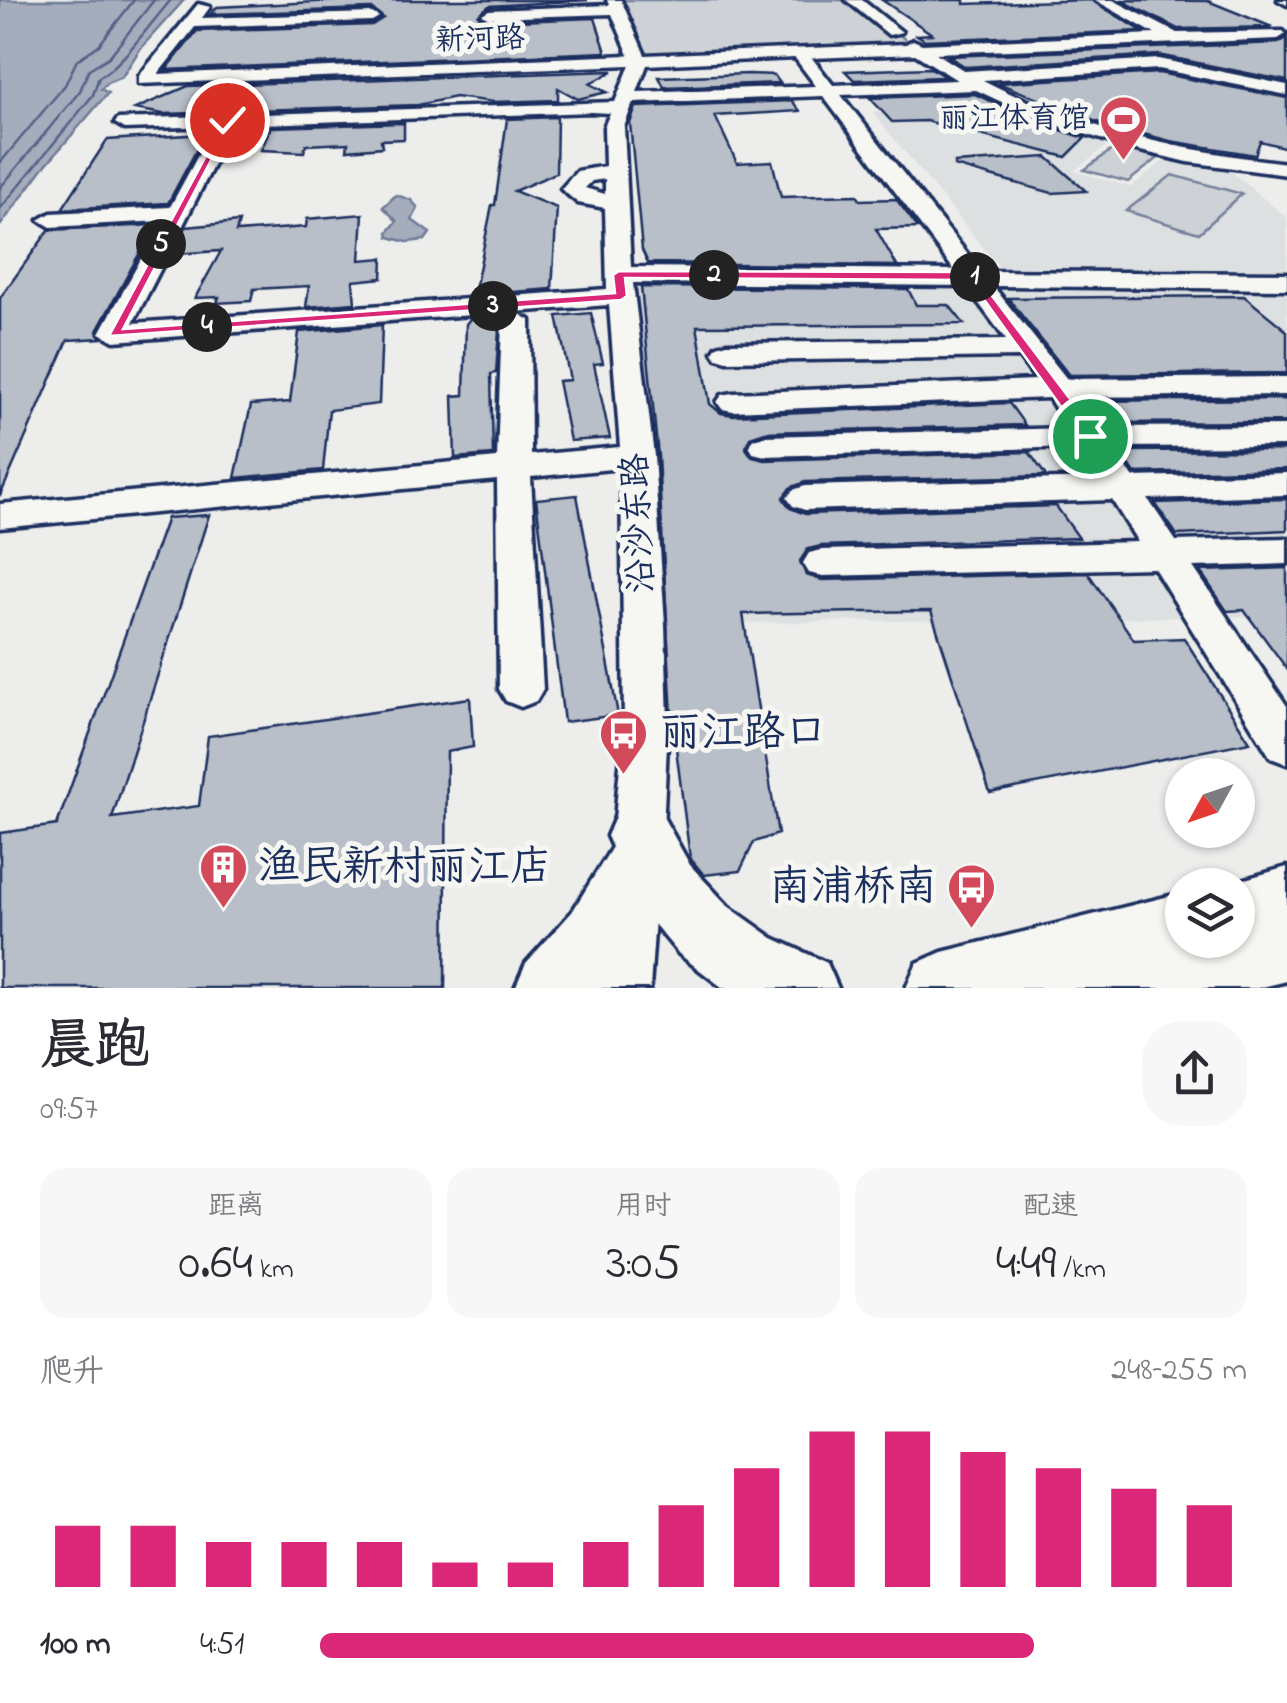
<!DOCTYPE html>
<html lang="zh">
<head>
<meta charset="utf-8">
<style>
  :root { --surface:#fff; --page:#f7f7f7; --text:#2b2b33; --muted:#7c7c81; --accent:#db2777 }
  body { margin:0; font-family:"Indie Flower","LXGW WenKai TC",sans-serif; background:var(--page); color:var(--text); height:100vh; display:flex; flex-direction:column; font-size:38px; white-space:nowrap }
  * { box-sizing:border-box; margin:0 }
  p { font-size:32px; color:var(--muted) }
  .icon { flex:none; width:55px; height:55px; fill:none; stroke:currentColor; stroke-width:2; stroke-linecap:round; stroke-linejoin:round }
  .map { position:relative; height:988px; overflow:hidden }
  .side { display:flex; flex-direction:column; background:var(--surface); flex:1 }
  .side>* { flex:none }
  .needle { width:65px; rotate:230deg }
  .tools { position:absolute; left:1165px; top:758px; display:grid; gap:20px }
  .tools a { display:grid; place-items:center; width:90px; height:90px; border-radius:50%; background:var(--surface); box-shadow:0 2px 8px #0004; font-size:50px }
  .pin { position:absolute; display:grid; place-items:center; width:85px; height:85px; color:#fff; margin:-42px; border:5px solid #fff; border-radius:50%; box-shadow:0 2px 10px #0007 }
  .km { position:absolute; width:50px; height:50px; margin:-25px; border-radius:50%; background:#222; color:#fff; font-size:28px; line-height:50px; text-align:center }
  .round { display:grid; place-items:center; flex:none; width:105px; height:105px; border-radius:40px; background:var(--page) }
  .overview { display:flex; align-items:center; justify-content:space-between; height:170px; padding:0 40px }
  h1 { font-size:55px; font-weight:600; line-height:75px }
  .stats { display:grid; grid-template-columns:repeat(3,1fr); gap:15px; height:170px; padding:10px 40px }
  .stats div { display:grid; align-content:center; border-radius:25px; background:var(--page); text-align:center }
  .stats b { font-size:50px; font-weight:600 }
  .stats small { font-size:28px; font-weight:400 }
  .stats p { font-size:28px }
  .chart { height:280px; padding:20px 40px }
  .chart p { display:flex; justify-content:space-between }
  .chart svg { width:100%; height:180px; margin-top:10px; stroke:var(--accent); stroke-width:6 }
  ul { padding:0 40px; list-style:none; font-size:32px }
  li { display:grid; grid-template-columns:160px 120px 1fr; align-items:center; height:75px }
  li i { height:25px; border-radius:12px; background:var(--accent) }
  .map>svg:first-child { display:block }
  .built { fill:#dde0e1 }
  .green { fill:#ced2d7; stroke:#74809a; stroke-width:2.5 }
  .water { fill:#a5acbc; stroke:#6e7a96; stroke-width:2.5 }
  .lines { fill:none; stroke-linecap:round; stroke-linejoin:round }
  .shore { stroke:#526184; stroke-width:2.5 }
  .building { fill:#b9bfc8; stroke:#1b2f5e; stroke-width:2.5 }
  .minor-casing { stroke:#1b2f5e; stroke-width:7 }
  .major-casing { stroke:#1b2f5e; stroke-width:7 }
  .minor { fill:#f6f6f2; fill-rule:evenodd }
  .major { fill:#f6f6f2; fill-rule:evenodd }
  .route { fill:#db2777; stroke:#fff; stroke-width:2.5 }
  .labels { text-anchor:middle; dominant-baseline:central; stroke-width:10; stroke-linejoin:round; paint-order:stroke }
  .far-street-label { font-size:30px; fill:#1b2f5e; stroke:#f6f6f2 }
  .far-poi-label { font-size:30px; fill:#1b2f5e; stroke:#f6f6f2; text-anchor:end }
  .street-label { font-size:35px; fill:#1b2f5e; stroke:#f6f6f2 }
  .near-poi-label { font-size:42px; fill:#1b2f5e; stroke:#f6f6f2; text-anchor:start }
</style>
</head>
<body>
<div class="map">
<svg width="1287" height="988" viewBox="0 0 1287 988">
  <rect width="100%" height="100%" fill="#edeeec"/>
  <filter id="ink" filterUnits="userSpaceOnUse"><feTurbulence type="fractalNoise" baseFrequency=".01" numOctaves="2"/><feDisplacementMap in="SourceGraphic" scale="20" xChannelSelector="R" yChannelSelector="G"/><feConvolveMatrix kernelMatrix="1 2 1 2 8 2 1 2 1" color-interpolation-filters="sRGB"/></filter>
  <g filter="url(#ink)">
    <g class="built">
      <polygon points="1002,106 1112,142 1074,171 1131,187 1168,157 1227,168 1287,218 1287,272 999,267 872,112"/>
      <polygon points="619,275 1277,281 1287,289 1287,616 645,624"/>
    </g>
    <g class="green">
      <polygon points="619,0 853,0 918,49 641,62"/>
      <polygon points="1120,144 1162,155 1128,182 1084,170"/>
      <polygon points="1172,175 1242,194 1199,233 1126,211"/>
    </g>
    <g class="water">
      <polygon points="0,0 184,0 140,49 122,77 107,83 101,89 108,93 44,167 0,226"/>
      <polygon points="396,195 411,200 418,208 412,220 430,233 425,240 407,242 389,237 388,232 397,221 383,207"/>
    </g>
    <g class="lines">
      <g class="shore">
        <polyline points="0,163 65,85 77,60 99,45 134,0"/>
        <polyline points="0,188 80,91 89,69 109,57 154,0"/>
        <path d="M0,209L93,95L99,77C121,67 152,21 171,0"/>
      </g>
    </g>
    <g class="building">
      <polygon points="353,0 588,0 489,6 478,15 489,22 595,18 606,52 166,70 197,31 372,25 383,18 372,9 211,14 217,7"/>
      <polygon points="882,0 964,0 964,4 1091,0 1142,31 925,40 917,35 932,34"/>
      <polygon points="1121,0 1208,1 1272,27 1178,29"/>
      <polygon points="1287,38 1287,81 1159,55 966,67 948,56 1278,43"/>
      <polygon points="931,68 945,77 854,80 845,71"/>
      <polygon points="613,71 590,84 607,92 578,99 558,88 558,100 493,102 455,97 418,105 257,110 237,94 227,112 163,114 135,109 188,86"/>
      <polygon points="1159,73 1287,98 1287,148 1260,141 1255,155 1170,141 1094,121 998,83"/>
      <polygon points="749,74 774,75 780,83 664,87 659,77"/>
      <polygon points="975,94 1036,122 1085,138 1066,157 926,121 892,122 870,98"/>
      <polygon points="792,101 800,111 715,116 737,163 772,161 781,197 857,195 860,200 896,199 918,228 876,229 897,266 648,263 642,250 630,123 636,107"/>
      <polygon points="557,117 556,173 514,191 557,208 552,289 474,295 492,205 495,205 507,119"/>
      <polygon points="404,123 404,139 381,140 382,147 347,150 348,143 306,145 304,152 261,150 271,127"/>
      <polygon points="205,134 168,203 62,209 107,140"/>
      <polygon points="1047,157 1086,191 1052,193 954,166 955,163"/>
      <polygon points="363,214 360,260 383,258 382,278 353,281 355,303 306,307 309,286 254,289 251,301 217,303 219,297 195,298 221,251 172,254 186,227 239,222 236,232 306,227 307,219"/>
      <polygon points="155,225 97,331 101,338 68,340 0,496 0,298 49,230"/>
      <polygon points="641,287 908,289 916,305 949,305 964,324 697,326 710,404 721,413 733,415 1009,403 1025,425 765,432 750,437 746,448 752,457 765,460 1029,452 1046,476 805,482 790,488 783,498 790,508 805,514 1056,506 1079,538 821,546 808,549 800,561 806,575 822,580 1088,573 1134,640 1184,638 1250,742 990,793 931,611 743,614 778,834 754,842 740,871 704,875 690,858 672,717 658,456"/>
      <polygon points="1244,296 1287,331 1287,373 1069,375 1008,298"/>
      <polygon points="591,313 603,363 594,364 610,438 570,441 558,381 570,380 557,316"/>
      <polygon points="500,317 496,373 491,374 493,455 455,458 453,396 464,395 466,324 470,319"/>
      <polygon points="382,325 379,404 329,410 323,470 235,478 251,405 290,402 299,332"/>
      <polygon points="1287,399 1287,422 1101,423 1086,401"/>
      <polygon points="1287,450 1287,469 1135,473 1120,451"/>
      <polygon points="577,495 618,715 564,722 536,499"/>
      <polygon points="1287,499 1287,530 1177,535 1155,503"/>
      <polygon points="209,515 112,818 199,806 208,736 470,698 473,747 447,752 445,988 0,988 0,833 57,825 167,518"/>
      <polygon points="1287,568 1287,669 1244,610 1227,611 1200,571"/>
    </g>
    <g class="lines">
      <defs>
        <g id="minor">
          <path d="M607,0H621L645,55L906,44L913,40L922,44L1155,34L1095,0H1113L1177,33L1283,31L1286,34L1278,39L936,53L965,71L1159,59L1287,85V95L1159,69L983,80C1078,129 1181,151 1287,163V175L1188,162L1132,149L1038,119L976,90L841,95L981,271L1287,273V289L993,286L1067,379L1287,377V395L1079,397L1099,427L1287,426V446L1113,447L1133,477L1287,473V495L1148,499L1176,541L1287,538V564L1193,567L1287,706V764L1271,758L1154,568L822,576L809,573L803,563L809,553L822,550L1138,542L1112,500L805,510L793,506L787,498L793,490L805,486L1098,478L1079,447L765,456L753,453L749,446L753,439L765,436L1067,428L1049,398L733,411L722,409L717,402L722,395L733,393L1036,380L1019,357L727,361L717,358L713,352L717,346L727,343L1006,340L966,286L633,283L654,456L665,624L668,722L662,852L655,869L637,876L619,869L612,852L624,722L621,468L531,477L543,689L536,701L521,707L506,701L499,689L497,480L0,528V504L497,458L502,320L516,312L530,320L531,455L620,447L609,305L114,341L100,333L162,221L51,227L39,220L51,213L170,207L214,126L125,129L115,123L118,119L615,102L630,65L139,84V76L198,4L210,7L202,18L372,13L379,17L372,21L195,27L158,74L629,55L612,14L489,18L482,14L489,10L609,5ZM915,54L957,80L833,85L812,58ZM795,58L816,86L637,92L647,65ZM823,96L954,270L631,267L624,127L633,103ZM591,112L610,113L604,127L605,166L577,171L561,189L578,203L605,208L607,289L133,323L234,125ZM605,179V194L585,188L592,181Z"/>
          <polygon points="846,0 862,0 902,32 889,35"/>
          <polygon points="1278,0 1287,0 1287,5"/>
          <polygon points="630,878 649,886 656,904 650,988 594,988 604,904 611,886"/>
        </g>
        <g id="major">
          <polygon points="639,806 662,815 690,865 728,906 773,938 827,963 838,988 723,988 679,954 646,914 620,960 598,988 515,988 526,963 572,912 612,847 607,836 616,815"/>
          <polygon points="1287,867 1287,981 1258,988 906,988 917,963 942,952 1182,893 1182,940 1238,940 1238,885 1224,885"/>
        </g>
      </defs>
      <use href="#minor" class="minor-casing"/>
      <use href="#major" class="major-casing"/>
      <use href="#minor" class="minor"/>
      <use href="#major" class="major"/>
    </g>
  </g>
  <polygon class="route" points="227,117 232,120 123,329 615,293 613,275 619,271 974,272 1098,436 1085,440 970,280 625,278 627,296 621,300 109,336"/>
  <defs>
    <symbol id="stadium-pin" viewBox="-11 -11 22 30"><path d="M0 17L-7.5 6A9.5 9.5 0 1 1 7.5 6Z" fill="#d1495b" stroke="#f6f6f2"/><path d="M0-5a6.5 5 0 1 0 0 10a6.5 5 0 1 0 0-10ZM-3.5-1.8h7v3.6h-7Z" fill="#fff"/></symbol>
    <symbol id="bus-pin" viewBox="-11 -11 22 30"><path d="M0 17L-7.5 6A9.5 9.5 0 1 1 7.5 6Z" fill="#d1495b" stroke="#f6f6f2"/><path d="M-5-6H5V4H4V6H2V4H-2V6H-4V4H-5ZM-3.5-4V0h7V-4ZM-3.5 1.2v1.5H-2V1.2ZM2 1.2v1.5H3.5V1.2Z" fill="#fff"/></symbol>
    <symbol id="building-pin" viewBox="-11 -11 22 30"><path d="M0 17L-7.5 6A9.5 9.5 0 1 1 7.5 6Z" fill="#d1495b" stroke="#f6f6f2"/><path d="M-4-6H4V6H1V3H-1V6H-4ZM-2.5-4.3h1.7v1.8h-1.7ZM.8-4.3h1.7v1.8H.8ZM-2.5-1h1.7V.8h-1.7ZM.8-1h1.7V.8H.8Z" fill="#fff"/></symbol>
  </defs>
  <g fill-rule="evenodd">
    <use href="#stadium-pin" x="1096" y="92" width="55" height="75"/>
    <use href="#bus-pin" x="596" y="706" width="55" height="75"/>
    <use href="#building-pin" x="196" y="840" width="55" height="75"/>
    <use href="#bus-pin" x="944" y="860" width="55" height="75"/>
  </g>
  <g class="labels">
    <g class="far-street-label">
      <text transform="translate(480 41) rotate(-2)">新河路</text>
    </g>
    <g class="far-poi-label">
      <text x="1089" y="120">丽江体育馆</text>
    </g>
    <g class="street-label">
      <text transform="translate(640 523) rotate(-93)">沿沙东路</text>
    </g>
    <g class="near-poi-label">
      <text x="659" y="734">丽江路口</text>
      <text x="258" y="868">渔民新村丽江店</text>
      <text x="937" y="888" text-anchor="end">南浦桥南</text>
    </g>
  </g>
</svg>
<div class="tools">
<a><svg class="needle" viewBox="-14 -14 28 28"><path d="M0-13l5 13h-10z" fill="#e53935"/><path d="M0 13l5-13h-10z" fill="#7c7c81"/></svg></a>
<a><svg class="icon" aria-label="layers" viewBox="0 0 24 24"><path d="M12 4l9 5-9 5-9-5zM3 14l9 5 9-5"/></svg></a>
</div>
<div class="pin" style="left:1090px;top:436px;background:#1e9e55"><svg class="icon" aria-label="arrive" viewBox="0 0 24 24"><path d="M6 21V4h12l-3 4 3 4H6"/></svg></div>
<div class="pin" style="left:227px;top:120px;background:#d93025"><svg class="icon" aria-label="check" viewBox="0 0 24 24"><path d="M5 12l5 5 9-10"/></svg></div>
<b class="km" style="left:975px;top:277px">1</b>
<b class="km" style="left:714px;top:275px">2</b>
<b class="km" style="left:493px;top:306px">3</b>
<b class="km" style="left:207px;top:327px">4</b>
<b class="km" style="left:161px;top:244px">5</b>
</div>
<section class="side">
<div class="overview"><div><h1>晨跑</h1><p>09:57</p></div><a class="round"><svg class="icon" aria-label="share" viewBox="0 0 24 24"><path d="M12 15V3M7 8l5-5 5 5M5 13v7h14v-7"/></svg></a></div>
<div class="stats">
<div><p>距离</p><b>0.64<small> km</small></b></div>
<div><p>用时</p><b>3:05</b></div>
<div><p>配速</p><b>4:49<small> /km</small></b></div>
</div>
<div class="chart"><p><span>爬升</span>248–255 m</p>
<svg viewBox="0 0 160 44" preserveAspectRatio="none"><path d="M5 44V29M15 44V29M25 44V33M35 44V33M45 44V33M55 44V38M65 44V38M75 44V33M85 44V24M95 44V15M105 44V6M115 44V6M125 44V11M135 44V15M145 44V20M155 44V24"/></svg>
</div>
<ul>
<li><b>100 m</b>4:51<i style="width:77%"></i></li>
</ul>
</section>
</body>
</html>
